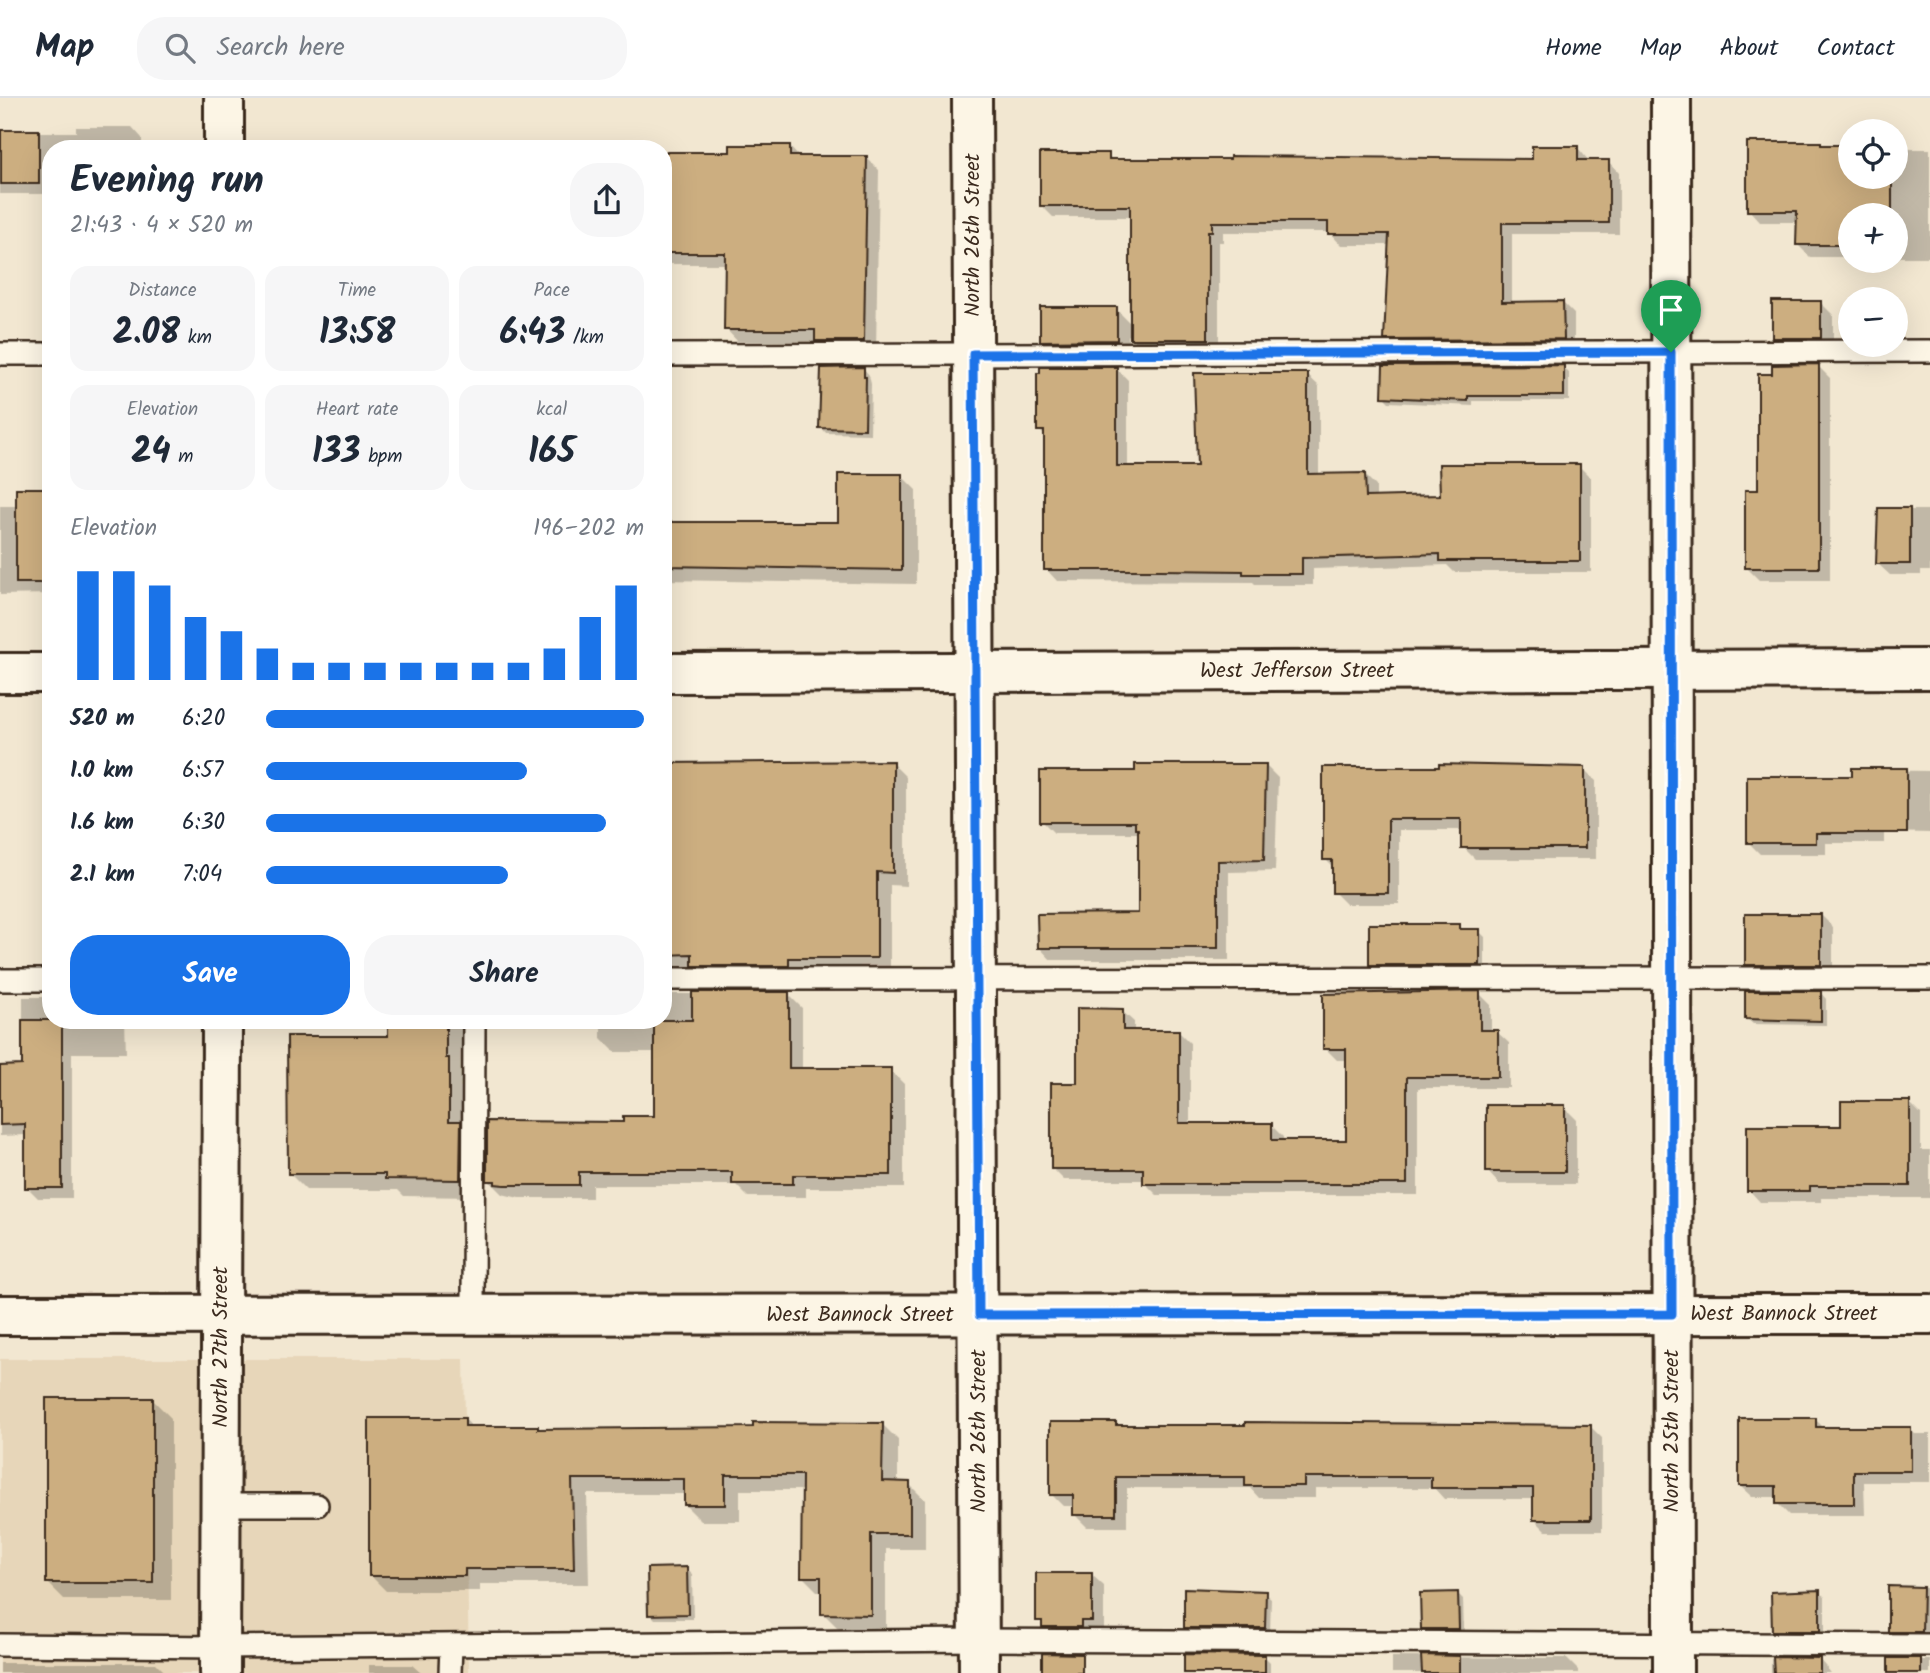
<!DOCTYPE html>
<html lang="en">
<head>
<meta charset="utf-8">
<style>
  :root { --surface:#fff; --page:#f6f6f7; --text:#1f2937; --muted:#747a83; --line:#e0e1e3; --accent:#1a73e8 }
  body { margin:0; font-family:Kalam,sans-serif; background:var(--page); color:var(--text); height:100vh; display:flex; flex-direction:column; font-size:26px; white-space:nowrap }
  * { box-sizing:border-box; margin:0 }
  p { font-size:23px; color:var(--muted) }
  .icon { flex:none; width:38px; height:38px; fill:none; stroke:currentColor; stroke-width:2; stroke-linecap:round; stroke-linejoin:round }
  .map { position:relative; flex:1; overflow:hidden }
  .sheet { position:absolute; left:42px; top:42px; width:630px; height:889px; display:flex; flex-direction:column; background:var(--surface); border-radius:28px; box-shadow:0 7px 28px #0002 }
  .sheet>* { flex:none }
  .controls { position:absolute; left:1838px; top:21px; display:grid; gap:14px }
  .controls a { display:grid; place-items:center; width:70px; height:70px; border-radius:50%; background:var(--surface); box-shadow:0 7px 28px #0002; font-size:35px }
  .pin { position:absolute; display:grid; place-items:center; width:60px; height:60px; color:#fff; margin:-72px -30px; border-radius:50% 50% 50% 0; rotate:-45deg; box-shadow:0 0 7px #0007 }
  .pin .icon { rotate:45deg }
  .round { display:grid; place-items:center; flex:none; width:74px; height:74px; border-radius:28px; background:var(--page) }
  .summary { display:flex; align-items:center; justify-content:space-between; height:119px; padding:0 28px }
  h1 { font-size:38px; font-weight:700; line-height:52px }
  .metrics { display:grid; grid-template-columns:repeat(3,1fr); gap:10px; height:119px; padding:7px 28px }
  .metrics div { display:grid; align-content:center; border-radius:18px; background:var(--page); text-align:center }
  .metrics b { font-size:35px; font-weight:700 }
  .metrics small { font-size:19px; font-weight:400 }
  .metrics p { font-size:19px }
  .chart { height:196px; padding:14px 28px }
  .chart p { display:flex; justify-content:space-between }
  .chart svg { width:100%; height:126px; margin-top:7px; stroke:var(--accent); stroke-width:6 }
  .button { display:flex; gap:14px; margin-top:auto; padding:14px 28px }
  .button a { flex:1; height:80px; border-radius:28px; background:var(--accent); color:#fff; font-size:28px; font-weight:700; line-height:80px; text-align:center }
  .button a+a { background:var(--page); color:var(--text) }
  ul { padding:0 28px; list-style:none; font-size:23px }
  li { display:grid; grid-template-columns:112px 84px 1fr; align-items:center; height:52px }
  li i { height:18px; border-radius:9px; background:var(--accent) }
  header { display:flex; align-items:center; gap:42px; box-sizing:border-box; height:98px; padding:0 35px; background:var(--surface); border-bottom:2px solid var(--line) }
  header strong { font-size:33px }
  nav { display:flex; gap:38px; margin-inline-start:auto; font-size:24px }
  .search { width:490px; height:63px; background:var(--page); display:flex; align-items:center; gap:18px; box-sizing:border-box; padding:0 24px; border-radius:28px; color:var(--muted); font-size:26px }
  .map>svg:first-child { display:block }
  .built { fill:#e7d6b9 }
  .shadow { fill:#0003 }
  .building { fill:#ccae80; stroke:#3b2a1e; stroke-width:2 }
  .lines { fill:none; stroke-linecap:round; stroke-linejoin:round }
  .service-casing { stroke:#3b2a1e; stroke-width:26 }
  .minor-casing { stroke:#3b2a1e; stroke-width:44 }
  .tertiary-casing { stroke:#3b2a1e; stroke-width:44 }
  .service { stroke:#fcf5e5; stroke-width:21 }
  .minor { stroke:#fcf5e5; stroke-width:38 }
  .tertiary { stroke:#fcf5e5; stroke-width:38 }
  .route-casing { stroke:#fff; stroke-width:14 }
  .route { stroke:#1a73e8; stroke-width:9 }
  .labels { text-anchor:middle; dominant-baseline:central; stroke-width:5; stroke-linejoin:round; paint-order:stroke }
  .street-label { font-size:21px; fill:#3b2a1e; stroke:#fcf5e5 }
</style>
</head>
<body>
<header>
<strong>Map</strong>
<div class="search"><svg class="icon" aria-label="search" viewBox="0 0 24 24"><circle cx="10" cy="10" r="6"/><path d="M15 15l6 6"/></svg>Search here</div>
<nav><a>Home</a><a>Map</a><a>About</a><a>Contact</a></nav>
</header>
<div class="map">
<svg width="1930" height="1575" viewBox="0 0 1930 1575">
  <rect width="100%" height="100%" fill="#f2e7d1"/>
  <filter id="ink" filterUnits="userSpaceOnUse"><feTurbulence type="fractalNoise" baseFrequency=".0143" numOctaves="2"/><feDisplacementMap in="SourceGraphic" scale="14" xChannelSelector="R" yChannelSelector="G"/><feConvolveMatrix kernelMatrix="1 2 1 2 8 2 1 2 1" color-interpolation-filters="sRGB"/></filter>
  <g filter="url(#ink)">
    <polygon class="built" points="0,1261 464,1261 469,1575 0,1575"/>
    <g class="shadow">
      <polygon points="76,29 132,29 142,40 142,51 51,51 51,96 0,96 0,34 76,34"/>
      <polygon points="1821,46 1850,79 1895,79 1895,51 1930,51 1930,159 1895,159 1895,117 1850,117 1850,159 1810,159 1798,147 1798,124 1760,124 1749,112"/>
      <polygon points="789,48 800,60 867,60 879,72 876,254 829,255 817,243 737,243 726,231 726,166 663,166 663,55 732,55"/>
      <polygon points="374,50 437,50 438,51 374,51"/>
      <polygon points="1578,50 1589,63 1608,63 1619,75 1619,136 1512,136 1512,205 1562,204 1574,216 1574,252 1397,252 1386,241 1390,147 1341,147 1329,134 1223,134 1223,144 1219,144 1219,251 1143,251 1128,237 1128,254 1054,254 1042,242 1116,211 1131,226 1131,119 1053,119 1042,108 1108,57 1114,63 1533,63"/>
      <polygon points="1821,205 1833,217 1833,251 1785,252 1773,240"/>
      <polygon points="1818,268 1830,280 1830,482 1759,482 1747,470 1760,394 1773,278"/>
      <polygon points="1563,269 1569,275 1569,303 1473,303 1473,308 1389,304 1383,298"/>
      <polygon points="1116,270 1128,282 1128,370 1199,370 1307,277 1319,288 1319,377 1365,377 1376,388 1376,400 1442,398 1579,368 1591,380 1591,474 1454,474 1447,467 1313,471 1313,487 1256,487 1253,484 1057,483 1046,471 1046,339 1039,332"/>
      <polygon points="864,271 869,277 871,286 870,336 826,335 821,329"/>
      <polygon points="901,377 916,392 916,486 663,482 663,424 840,425"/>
      <polygon points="51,392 51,496 0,497 0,408 18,408"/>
      <polygon points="1880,412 1930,412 1930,473 1921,473 1921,477 1890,477 1878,466"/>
      <polygon points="892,665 906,679 906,788 890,787 890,873 670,883 663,894 663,811"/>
      <polygon points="1266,668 1278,680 1275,773 1229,774 1229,862 1051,862 1040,850 1139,817 1139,735 1054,735 1042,723"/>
      <polygon points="1325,671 1584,671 1596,683 1596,761 1475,761 1463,749 1463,732 1399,732 1399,806 1346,806 1334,794 1334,770 1325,761"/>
      <polygon points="1854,672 1930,673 1930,735 1884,734 1884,745 1826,745 1826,756 1760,756 1749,745 1854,680"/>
      <polygon points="1821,817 1833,829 1833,878 1759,878 1747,866"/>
      <polygon points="1459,827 1465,833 1479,833 1485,839 1485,872 1377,872 1371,867"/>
      <polygon points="1479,895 1491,907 1491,934 1497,934 1509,945 1509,990 1418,990 1418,1097 1157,1097 1145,1085 1145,1082 1064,1082 1052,1070 1079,987 1122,913 1134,924 1134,934 1179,934 1190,945 1190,1027 1271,1027 1283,1039 1283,1043 1348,1043 1348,962 1337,962 1325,950"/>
      <polygon points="1821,895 1826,901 1826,927 1753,926 1747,921"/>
      <polygon points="663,896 788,896 802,910 802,972 890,972 904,986 904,1090 806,1090 806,1099 748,1099 736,1087 592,1087 592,1100 519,1100 502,1096 488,1082 625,1026 656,1020 656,954 615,954 601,940 601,922 663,922"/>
      <polygon points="23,899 51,899 51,922 125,922 126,955 72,955 72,1100 38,1100 27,1089 27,1037 0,1038 0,970 23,968"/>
      <polygon points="390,922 462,922 462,975 465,978 477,1099 404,1098 398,1092 306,1092 289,1075 390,939"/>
      <polygon points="1909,1004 1921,1016 1921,1052 1930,1052 1930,1100 1821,1100 1821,1104 1760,1104 1749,1092 1842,1029"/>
      <polygon points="1564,1009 1576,1021 1576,1086 1499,1086 1488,1074"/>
      <polygon points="153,1302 171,1320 171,1502 65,1502 47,1484"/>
      <polygon points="465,1321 473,1330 538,1330 541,1333 755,1331 882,1326 898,1342 898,1385 909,1386 925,1402 925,1451 886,1451 886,1532 839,1531 823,1515 823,1494 818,1494 802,1478 803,1392 740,1392 740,1423 701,1423 685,1407 685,1396 587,1396 589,1486 480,1486 480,1493 386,1493 370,1477"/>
      <polygon points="1815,1321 1825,1331 1910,1331 1915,1336 1930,1336 1930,1384 1864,1384 1865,1417 1789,1417 1777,1405 1777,1399 1752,1399 1740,1388"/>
      <polygon points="1115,1326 1118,1328 1590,1328 1602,1340 1602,1433 1546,1433 1534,1421 1534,1401 1444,1401 1434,1390 1315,1390 1315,1400 1259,1400 1250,1390 1127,1390 1127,1429 1087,1429 1075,1417 1075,1408 1063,1408 1051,1396"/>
      <polygon points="686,1471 692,1476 693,1521 655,1521 650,1516"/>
      <polygon points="1092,1477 1104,1488 1104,1531 1049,1530 1038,1518"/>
      <polygon points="1890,1490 1930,1490 1930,1539 1896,1538 1890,1533"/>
      <polygon points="1819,1494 1825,1499 1825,1538 1780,1538 1774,1532"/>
      <polygon points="1265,1495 1271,1500 1270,1535 1191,1535 1185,1529"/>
      <polygon points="1458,1496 1463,1501 1464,1536 1428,1536 1422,1530"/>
      <polygon points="1264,1558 1270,1564 1270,1575 1185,1575"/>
      <polygon points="1392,1559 1566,1560 1578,1572 1578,1575 1392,1575"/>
      <polygon points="1771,1561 1819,1561 1831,1575 1771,1575"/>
      <rect x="1890" y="1562" width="40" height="13"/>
      <polygon points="0,1565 156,1565 166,1575 0,1575"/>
      <polygon points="369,1567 412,1567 421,1575 369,1575"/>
    </g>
    <g class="building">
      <rect x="1" y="32" width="38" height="54"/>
      <polygon points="1747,44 1821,44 1821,47 1850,47 1850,79 1892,79 1892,117 1850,117 1850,147 1796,147 1797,113 1747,113"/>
      <polygon points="730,47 790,47 790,58 867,58 864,243 815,243 815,232 724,232 725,155 663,155 663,54 730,54"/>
      <polygon points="1532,48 1578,48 1578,62 1609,62 1609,125 1502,125 1502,204 1563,203 1564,241 1384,242 1389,136 1328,136 1328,124 1212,124 1212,133 1208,133 1208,241 1130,241 1130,108 1040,108 1040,55 1109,55 1109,61 1230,61 1230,58 1532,61"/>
      <rect x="1772" y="203" width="49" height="37"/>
      <polygon points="1040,209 1117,209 1117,242 1040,243"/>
      <polygon points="1819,266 1819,470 1745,470 1745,392 1758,392 1758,276 1772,276 1772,267"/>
      <polygon points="1564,267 1564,298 1468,298 1468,303 1382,299 1383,268"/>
      <polygon points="864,269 864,279 866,279 865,331 819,330 821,270"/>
      <polygon points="1040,269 1117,269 1117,368 1197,368 1194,275 1308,275 1308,376 1365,375 1366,399 1440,397 1439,366 1580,366 1580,463 1440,463 1440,456 1302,460 1302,476 1243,476 1243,473 1160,472 1044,472 1044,333 1037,333 1037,275 1040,275"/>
      <polygon points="838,376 902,376 902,472 663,468 663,424 838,424"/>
      <rect x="16" y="390" width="35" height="95"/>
      <polygon points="1878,410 1910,410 1910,466 1876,466"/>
      <polygon points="893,663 893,775 877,774 877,860 789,860 789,868 692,868 692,856 663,857 663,809 665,809 663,665"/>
      <polygon points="1135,666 1266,666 1264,762 1218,763 1218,850 1038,850 1037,816 1138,815 1138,731 1135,731 1135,724 1040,724 1040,673 1135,673"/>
      <polygon points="1439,666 1585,669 1585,750 1461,750 1461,721 1388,721 1388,795 1332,795 1332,762 1323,762 1323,669 1439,669"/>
      <polygon points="1852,670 1907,670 1907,735 1816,735 1816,745 1747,745 1747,678 1852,678"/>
      <rect x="1745" y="816" width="76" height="51"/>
      <polygon points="1369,826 1460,826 1460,831 1480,831 1480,867 1369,867"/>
      <polygon points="1480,893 1480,932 1498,932 1498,979 1407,979 1407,1086 1143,1086 1143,1071 1051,1071 1051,985 1077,985 1077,910 1123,911 1123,932 1179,932 1179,1025 1272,1025 1272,1042 1346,1042 1346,951 1323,951 1323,896"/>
      <polygon points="1745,893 1821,893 1821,923 1745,921"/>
      <polygon points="692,894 789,894 789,970 891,970 891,1077 793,1077 793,1086 732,1086 732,1074 579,1074 579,1087 504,1087 495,1086 495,1083 487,1083 487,1023 623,1024 623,1018 654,1018 654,922 692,922"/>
      <polygon points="22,922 62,922 62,1090 25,1090 25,1026 0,1027 0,968 22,967"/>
      <polygon points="388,922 446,922 446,960 449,960 449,1023 461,1023 460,1082 385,1081 385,1076 288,1076 287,938 388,938"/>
      <polygon points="1841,1003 1910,1003 1910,1088 1810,1088 1810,1093 1747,1093 1747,1028 1841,1028"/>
      <rect x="1486" y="1007" width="79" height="67"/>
      <rect x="46" y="1300" width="107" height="185"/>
      <polygon points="369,1320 465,1320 465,1328 538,1328 538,1331 753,1329 753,1324 883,1325 882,1383 910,1384 910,1436 871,1436 871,1517 821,1516 821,1479 801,1479 802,1377 725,1377 725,1407 684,1407 684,1381 572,1381 574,1471 465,1471 465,1478 369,1478"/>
      <polygon points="1739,1320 1816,1320 1816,1329 1911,1329 1911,1373 1854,1373 1854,1406 1776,1406 1776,1388 1739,1388"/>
      <polygon points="1050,1324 1116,1324 1116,1327 1245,1327 1245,1324 1591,1327 1591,1422 1533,1422 1533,1390 1431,1390 1431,1379 1304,1379 1304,1388 1245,1388 1245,1379 1116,1379 1116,1417 1073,1417 1073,1397 1050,1397"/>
      <polygon points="687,1469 688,1516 648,1517 647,1470"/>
      <polygon points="1036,1475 1092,1475 1092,1523 1081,1523 1081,1529 1042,1529 1042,1523 1036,1523"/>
      <polygon points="1888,1488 1923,1489 1922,1534 1888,1534"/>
      <polygon points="1184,1490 1266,1493 1265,1530 1184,1530"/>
      <polygon points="1820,1492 1820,1533 1772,1533 1771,1494"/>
      <polygon points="1458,1494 1459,1531 1421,1531 1420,1495"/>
      <polygon points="1042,1555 1082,1556 1082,1575 1042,1575"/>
      <polygon points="1184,1556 1265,1557 1265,1575 1184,1575"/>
      <polygon points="1421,1557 1460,1558 1460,1575 1422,1575"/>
      <polygon points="1773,1559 1820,1560 1820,1575 1774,1575"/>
      <rect x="1888" y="1560" width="33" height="15"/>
    </g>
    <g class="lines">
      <defs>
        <g id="service">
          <polyline points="0,256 51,256"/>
          <polyline points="663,257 1930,253"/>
          <polyline points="663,881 1930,880"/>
          <polyline points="0,882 51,882"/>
          <polyline points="473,1217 474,922"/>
          <polyline points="221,1407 317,1407"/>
          <polyline points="0,1547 220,1549 979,1542 1930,1547"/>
          <polyline points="450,1575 451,1547"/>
        </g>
        <g id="minor">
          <polyline points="972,0 979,1575"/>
          <polyline points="1671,0 1673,1575"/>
          <polyline points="0,575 51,575"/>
          <polyline points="663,575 1930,571"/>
          <polyline points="0,1217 1930,1216"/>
        </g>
        <g id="tertiary">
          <polyline points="224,51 224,0"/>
          <polyline points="220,1575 222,922"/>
        </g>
      </defs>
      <use href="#service" class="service-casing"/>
      <use href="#minor" class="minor-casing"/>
      <use href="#tertiary" class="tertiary-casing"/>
      <use href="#service" class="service"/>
      <use href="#minor" class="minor"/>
      <use href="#tertiary" class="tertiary"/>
    </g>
  </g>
  <g class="lines" filter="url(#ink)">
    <defs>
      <polygon id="route" points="1671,254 1672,1216 979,1217 973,256"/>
    </defs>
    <use href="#route" class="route-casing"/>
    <use href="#route" class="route"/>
  </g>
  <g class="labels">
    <g class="street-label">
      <text transform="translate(973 137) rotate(-90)">North 26th Street</text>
      <text x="1297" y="573">West Jefferson Street</text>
      <text x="1784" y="1216">West Bannock Street</text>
      <text x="860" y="1217">West Bannock Street</text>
      <text transform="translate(221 1249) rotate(-90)">North 27th Street</text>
      <text transform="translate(979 1333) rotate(-90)">North 26th Street</text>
      <text transform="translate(1672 1333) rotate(-90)">North 25th Street</text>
    </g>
  </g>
</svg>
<div class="controls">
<a><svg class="icon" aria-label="locate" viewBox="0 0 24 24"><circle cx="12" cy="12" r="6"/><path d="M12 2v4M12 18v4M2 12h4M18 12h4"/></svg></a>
<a>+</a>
<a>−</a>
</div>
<div class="pin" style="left:1671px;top:254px;background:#1e9e55"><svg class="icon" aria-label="arrive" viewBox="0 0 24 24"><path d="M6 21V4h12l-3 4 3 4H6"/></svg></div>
<section class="sheet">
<div class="summary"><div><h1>Evening run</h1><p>21:43 · 4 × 520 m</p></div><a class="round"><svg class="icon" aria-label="share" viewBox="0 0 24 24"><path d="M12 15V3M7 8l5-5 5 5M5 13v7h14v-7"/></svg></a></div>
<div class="metrics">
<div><p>Distance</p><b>2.08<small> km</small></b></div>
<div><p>Time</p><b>13:58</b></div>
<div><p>Pace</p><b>6:43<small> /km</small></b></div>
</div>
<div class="metrics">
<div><p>Elevation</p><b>24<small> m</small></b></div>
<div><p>Heart rate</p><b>133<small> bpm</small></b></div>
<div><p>kcal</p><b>165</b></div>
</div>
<div class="chart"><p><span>Elevation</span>196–202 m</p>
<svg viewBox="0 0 160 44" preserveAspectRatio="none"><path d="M5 44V6M15 44V6M25 44V11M35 44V22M45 44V27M55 44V33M65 44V38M75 44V38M85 44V38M95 44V38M105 44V38M115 44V38M125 44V38M135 44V33M145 44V22M155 44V11"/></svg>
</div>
<ul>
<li><b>520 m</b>6:20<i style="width:100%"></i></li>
<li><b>1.0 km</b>6:57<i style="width:69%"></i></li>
<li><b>1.6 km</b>6:30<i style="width:90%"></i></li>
<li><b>2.1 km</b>7:04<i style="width:64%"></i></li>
</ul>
<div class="button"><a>Save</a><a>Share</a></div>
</section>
</div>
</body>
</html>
